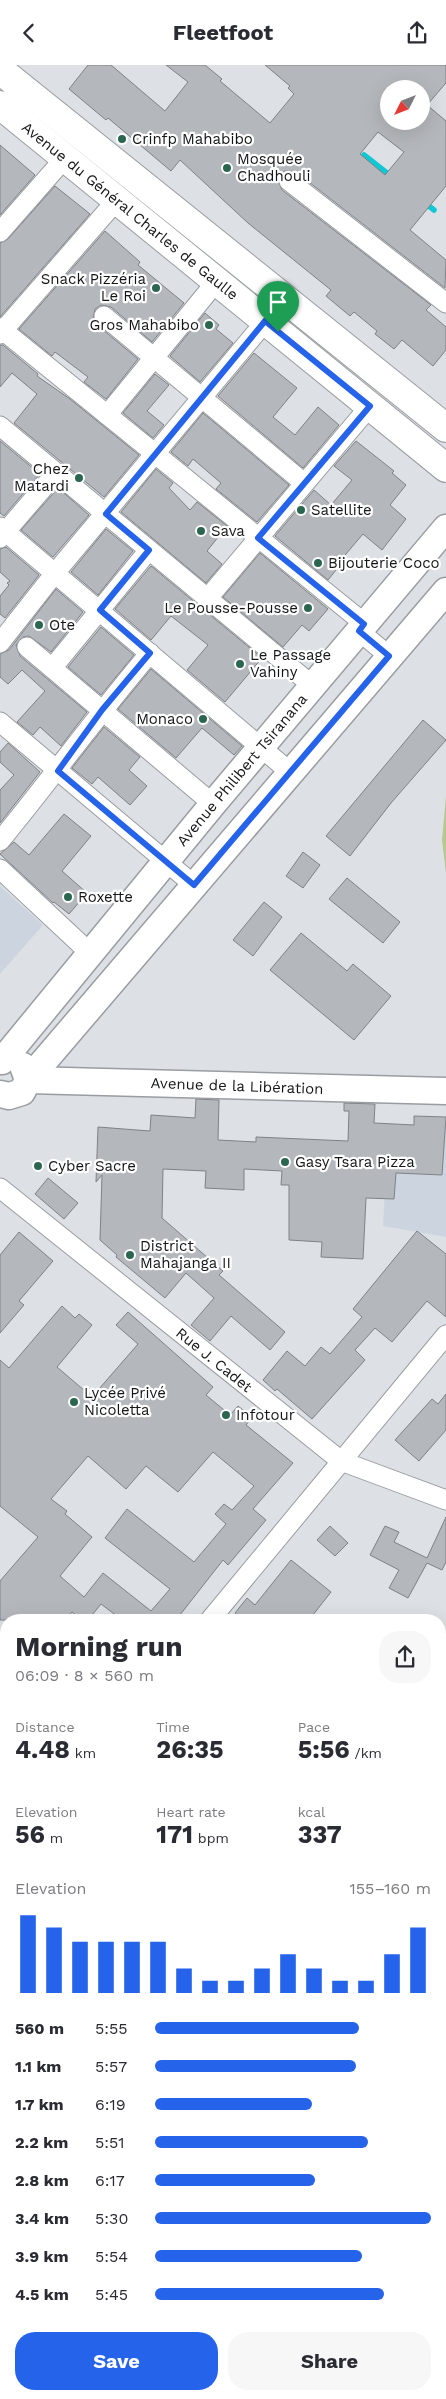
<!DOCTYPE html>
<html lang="en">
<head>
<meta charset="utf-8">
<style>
  :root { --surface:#fff; --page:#f7f7f7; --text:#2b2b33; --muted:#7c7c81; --accent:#2563eb }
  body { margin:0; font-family:"Work Sans",sans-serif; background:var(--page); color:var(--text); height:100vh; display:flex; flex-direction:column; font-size:19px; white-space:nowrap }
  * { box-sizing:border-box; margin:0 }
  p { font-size:16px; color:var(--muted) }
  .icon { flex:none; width:28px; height:28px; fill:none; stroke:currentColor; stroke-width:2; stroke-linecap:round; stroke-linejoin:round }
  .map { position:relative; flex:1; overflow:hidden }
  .sheet { position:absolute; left:0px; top:1549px; width:446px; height:786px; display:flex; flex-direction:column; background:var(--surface); border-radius:20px 20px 0 0; box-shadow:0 5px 20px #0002 }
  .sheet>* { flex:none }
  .needle { width:32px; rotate:228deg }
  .fabs { position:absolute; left:380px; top:15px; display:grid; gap:10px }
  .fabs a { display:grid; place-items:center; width:50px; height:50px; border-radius:50%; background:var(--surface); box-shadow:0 5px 20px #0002; font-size:25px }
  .pin { position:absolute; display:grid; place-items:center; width:42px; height:42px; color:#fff; margin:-51px -21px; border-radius:50% 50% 50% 0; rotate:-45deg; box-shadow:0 0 5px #0007 }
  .pin .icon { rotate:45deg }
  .round { display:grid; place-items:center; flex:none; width:52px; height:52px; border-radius:20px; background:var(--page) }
  .head { display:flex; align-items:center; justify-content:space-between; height:85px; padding:0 15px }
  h1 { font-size:28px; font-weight:700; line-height:38px }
  .stats { display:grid; grid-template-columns:repeat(3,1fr); gap:8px; height:85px; padding:5px 15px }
  .stats div { display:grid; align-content:center }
  .stats b { font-size:25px; font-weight:700 }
  .stats small { font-size:14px; font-weight:400 }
  .stats p { font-size:14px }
  .chart { height:140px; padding:10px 15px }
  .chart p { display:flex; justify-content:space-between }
  .chart svg { width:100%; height:90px; margin-top:5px; stroke:var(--accent); stroke-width:6 }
  .action { display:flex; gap:10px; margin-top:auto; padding:10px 15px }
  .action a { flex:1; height:58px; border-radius:20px; background:var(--accent); color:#fff; font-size:20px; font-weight:700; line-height:58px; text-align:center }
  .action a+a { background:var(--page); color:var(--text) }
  ul { padding:0 15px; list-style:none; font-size:16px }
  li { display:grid; grid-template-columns:80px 60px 1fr; align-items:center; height:38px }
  li i { height:12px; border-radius:6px; background:var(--accent) }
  header { display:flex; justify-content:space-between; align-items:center; height:65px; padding:0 15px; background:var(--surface); font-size:22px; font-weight:700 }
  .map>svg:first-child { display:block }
  .built { fill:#ccd5df }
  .green { fill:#b7c78e }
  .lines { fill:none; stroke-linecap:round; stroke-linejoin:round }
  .stream { stroke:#10c8d3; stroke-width:5.5 }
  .building { fill:#b4b7bb; stroke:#7e8286; fill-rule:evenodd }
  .street-casing { stroke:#999da1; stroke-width:21 }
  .secondary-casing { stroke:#999da1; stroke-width:29 }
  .primary-casing { stroke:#999da1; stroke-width:30 }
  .street { stroke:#fff; stroke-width:19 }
  .secondary { stroke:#fff; stroke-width:26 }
  .primary { stroke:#fff; stroke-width:28 }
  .route-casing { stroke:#fff; stroke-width:10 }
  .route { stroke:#2563eb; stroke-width:6 }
  .poi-dot { fill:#2b6650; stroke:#fff; stroke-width:2 }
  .labels { text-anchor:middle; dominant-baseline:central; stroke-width:4.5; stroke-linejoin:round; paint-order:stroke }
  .poi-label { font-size:15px; fill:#141517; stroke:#fff; text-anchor:start }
  .street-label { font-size:15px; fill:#141517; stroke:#fff }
</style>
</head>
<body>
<header><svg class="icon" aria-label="back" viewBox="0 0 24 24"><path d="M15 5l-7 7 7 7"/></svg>Fleetfoot<svg class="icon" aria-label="share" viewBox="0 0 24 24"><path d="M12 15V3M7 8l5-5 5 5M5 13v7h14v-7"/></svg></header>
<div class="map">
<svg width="446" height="2334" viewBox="0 0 446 2334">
  <rect width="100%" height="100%" fill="#dde1e5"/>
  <g class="built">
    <polygon points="0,821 43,860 0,909"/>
    <polygon points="388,1061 446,1063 446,1172 383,1161"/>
  </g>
  <polygon class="green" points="446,731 446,808 442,775"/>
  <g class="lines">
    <g class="stream">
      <polyline points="364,90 392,112"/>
      <polyline points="425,138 434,145"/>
    </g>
  </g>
  <g class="building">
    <path d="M88,0H111L165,46L188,17L166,0H205L222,14L220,16L270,58L294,29L288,23L290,21L265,0H446V18L427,40L446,56V121L410,165L446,195L445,223L296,107L284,106L278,115L282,125L431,240L426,245L446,262V285L433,301L402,275L394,284L375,269L377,266L354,247L350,251L326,231L331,225L248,158L180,95L171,106L108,53L106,55L69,24ZM389,24H421V56H389ZM378,67L404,87L385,110L360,89Z"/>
    <polygon points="0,80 35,110 0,150"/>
    <polygon points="55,121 90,149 0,252 0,178 8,174"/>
    <polygon points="105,166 140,197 138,200 184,238 152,277 111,242 101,240 95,244 93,254 96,259 138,294 106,334 84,317 88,312 55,287 52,291 19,264"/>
    <polygon points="205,248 219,260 216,264 233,278 200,317 170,291"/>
    <polygon points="0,280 3,280 38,309 37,311 70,334 139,390 104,432 14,358 37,329 12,308 0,322"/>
    <polygon points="254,288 297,323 273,352 295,370 318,342 339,360 303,403 218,331"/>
    <polygon points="155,309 169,320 147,346 164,360 153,373 123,348"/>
    <polygon points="203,348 289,420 257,457 216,424 221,418 193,394 188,401 171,387"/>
    <polygon points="0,376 40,409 4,451 0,448"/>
    <polygon points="356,376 394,406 392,408 406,420 390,440 406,454 382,485 363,469 334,503 336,505 328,515 275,471 314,425 331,440 352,415 334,401"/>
    <polygon points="156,404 173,418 169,423 190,445 197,437 227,461 207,486 222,499 206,518 121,447"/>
    <polygon points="58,423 89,450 53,492 21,465"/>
    <polygon points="106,464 133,486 98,530 71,507"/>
    <polygon points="6,482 39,510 5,553 0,549 0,531 9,520 7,518 10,516 0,507 0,484"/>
    <polygon points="260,488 328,544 309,566 302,560 283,582 223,532"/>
    <polygon points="151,501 262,593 225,637 187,605 208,580 171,551 151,575 115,544"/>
    <polygon points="56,524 83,547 51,587 29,571 23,572 16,580 20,591 87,647 61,681 40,662 33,670 17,657 45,626 22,605 8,619 0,612 0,589 9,585"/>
    <polygon points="101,562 134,590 101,630 68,602"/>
    <polygon points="151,604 242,681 234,690 202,663 176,693 118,644"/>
    <polygon points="423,655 446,675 391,738 350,791 326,771"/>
    <polygon points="104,662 140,692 129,705 147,721 130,740 98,712 92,719 72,703"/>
    <polygon points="8,678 40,707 0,758 0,725 14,710 0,697 0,687"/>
    <polygon points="64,749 91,771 62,806 87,828 69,849 54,837 53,838 0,789 14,777 29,790"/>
    <polygon points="303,787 320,800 303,823 286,811"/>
    <polygon points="347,813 400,857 383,878 329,834"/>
    <polygon points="264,837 282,852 253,891 233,875"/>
    <polygon points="301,868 347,906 353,899 391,931 354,975 270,905"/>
    <polygon points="196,1034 219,1035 218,1075 256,1077 256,1072 348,1076 349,1046 344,1046 344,1038 375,1039 374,1058 414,1060 414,1051 446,1052 442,1110 396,1108 394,1134 366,1133 363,1194 321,1192 322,1177 289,1175 289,1120 281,1120 282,1106 244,1104 244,1125 205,1123 206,1106 163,1104 162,1153 223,1206 219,1210 285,1267 270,1285 231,1251 210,1276 191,1260 214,1233 186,1208 165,1233 116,1192 117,1190 100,1175 102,1110 96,1117 98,1062 150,1066 151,1050 195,1053"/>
    <polygon points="48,1113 78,1138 64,1154 35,1129"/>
    <polygon points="417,1166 446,1189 446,1252 427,1236 392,1277 375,1263 355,1285 365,1295 312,1354 277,1324 275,1326 263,1315 287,1286 305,1301 321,1282 330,1289 362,1252 353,1244"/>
    <polygon points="19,1167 53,1196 19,1236 24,1240 0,1268 0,1190"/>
    <path d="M62,1241L75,1253L79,1249L92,1260L57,1302L92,1332L138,1279L116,1260L128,1247L213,1322L206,1330L230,1350L238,1341L252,1352L246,1360L293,1398L253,1444L266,1455L228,1500L223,1495L176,1555H122L101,1539L88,1555H81L72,1547L65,1555H0V1516L38,1472L0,1441V1295L9,1303ZM213,1387L254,1421L232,1445L224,1439L215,1449L226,1459L194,1497L127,1444L105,1473L170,1524L151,1546L103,1508L84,1532L60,1511L92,1472L65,1449L67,1446L51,1434L88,1391L126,1424L146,1401L178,1427Z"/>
    <polygon points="446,1329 446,1365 419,1396 395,1375 432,1334 438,1339"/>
    <polygon points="446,1452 446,1497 442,1505 427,1498 408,1533 389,1523 399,1505 370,1490 385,1461 399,1467 394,1477 427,1493"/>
    <polygon points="330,1461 348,1478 335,1491 317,1475"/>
    <polygon points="291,1495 331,1527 309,1555 243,1555 235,1548 247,1533 255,1540"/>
  </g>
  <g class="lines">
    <defs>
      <g id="street">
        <polyline points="289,116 446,238"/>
        <polyline points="0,167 64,94"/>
        <polyline points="104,251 304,418"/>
        <polyline points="0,263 365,559"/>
        <polyline points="0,269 116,136"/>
        <polyline points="107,350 216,217"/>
        <polyline points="0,361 313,621"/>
        <polyline points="0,462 290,707"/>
        <polyline points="0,473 56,408"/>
        <polyline points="207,534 370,341"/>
        <polyline points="359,566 389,591"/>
        <polyline points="0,578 55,508 265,257"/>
        <polyline points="27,582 213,739"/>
        <polyline points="53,602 149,485"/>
        <polyline points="0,657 194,820"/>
        <path d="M0,776C51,714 98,649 150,588"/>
        <polyline points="0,804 91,889"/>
        <polyline points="0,1123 341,1396 446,1435"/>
        <polyline points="210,1555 446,1270"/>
        <polyline points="440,1723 446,1727"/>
        <polyline points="197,2329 200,2334"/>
        <polyline points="45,2334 47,2329"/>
      </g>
      <g id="secondary">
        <polyline points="2,996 213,739 446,463"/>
        <polyline points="28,1015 446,526"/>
        <polyline points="28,1015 446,1026"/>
        <polyline points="0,1029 9,1031 22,1027 28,1015 23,1001"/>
      </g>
      <g id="primary">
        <polyline points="0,5 446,363"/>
        <polyline points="0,40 446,403"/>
      </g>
    </defs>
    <use href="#street" class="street-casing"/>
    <use href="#secondary" class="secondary-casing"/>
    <use href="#primary" class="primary-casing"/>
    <use href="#street" class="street"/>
    <use href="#secondary" class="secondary"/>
    <use href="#primary" class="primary"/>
  </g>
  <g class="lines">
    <defs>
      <polygon id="route" points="265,256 370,341 258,473 364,559 359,566 389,591 194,820 58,706 102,645 150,588 100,545 149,485 106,449"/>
    </defs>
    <use href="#route" class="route-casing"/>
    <use href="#route" class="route"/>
  </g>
  <g class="poi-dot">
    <circle cx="122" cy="74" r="5"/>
    <circle cx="227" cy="103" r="5"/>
    <circle cx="156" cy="223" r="5"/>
    <circle cx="209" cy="260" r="5"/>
    <circle cx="79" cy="413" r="5"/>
    <circle cx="301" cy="445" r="5"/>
    <circle cx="201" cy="466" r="5"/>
    <circle cx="318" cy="498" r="5"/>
    <circle cx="308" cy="543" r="5"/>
    <circle cx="39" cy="560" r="5"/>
    <circle cx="240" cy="599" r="5"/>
    <circle cx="203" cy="654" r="5"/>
    <circle cx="68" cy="832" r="5"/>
    <circle cx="285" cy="1097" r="5"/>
    <circle cx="38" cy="1101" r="5"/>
    <circle cx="130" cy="1190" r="5"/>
    <circle cx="74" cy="1337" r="5"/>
    <circle cx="226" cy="1350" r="5"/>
  </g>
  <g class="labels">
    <g class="poi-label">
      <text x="132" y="74">Crinfp Mahabibo</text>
      <text x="237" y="94">Mosquée<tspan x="237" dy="17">Chadhouli</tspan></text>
      <text x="146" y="214" text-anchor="end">Snack Pizzéria<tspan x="146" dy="17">Le Roi</tspan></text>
      <text x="199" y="260" text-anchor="end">Gros Mahabibo</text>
      <text x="69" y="404" text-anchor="end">Chez<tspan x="69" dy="17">Matardi</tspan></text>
      <text x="311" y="445">Satellite</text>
      <text x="211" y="466">Sava</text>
      <text x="328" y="498">Bijouterie Coco</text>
      <text x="298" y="543" text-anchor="end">Le Pousse-Pousse</text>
      <text x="49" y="560">Ote</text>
      <text x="250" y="590">Le Passage<tspan x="250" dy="17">Vahiny</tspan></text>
      <text x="193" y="654" text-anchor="end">Monaco</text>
      <text x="78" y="832">Roxette</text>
      <text x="295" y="1097">Gasy Tsara Pizza</text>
      <text x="48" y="1101">Cyber Sacre</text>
      <text x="140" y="1181">District<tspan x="140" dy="17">Mahajanga II</tspan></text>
      <text x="84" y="1328">Lycée Privé<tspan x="84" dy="17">Nicoletta</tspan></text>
      <text x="236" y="1350">Infotour</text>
    </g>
    <g class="street-label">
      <text transform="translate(130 146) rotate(39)">Avenue du Général Charles de Gaulle</text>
      <text transform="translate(242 705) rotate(-50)">Avenue Philibert Tsiranana</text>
      <text transform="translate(237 1021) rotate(2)">Avenue de la Libération</text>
      <text transform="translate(214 1295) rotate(39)">Rue J. Cadet</text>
    </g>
  </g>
</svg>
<div class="fabs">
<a><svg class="needle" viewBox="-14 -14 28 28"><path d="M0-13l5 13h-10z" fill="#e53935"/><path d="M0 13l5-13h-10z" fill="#7c7c81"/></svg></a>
</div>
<div class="pin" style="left:278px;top:267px;background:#1e9e55"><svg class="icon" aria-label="arrive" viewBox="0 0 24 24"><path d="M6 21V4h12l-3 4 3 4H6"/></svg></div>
<section class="sheet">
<div class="head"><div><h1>Morning run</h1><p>06:09 · 8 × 560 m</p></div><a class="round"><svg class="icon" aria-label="share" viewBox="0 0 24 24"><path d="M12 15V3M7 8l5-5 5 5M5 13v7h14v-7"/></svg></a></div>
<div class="stats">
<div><p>Distance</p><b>4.48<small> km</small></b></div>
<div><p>Time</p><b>26:35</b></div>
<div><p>Pace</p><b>5:56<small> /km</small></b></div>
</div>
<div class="stats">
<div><p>Elevation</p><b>56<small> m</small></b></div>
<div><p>Heart rate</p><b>171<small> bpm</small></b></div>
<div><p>kcal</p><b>337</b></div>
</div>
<div class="chart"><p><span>Elevation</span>155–160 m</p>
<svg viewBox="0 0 160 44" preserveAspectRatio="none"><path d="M5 44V6M15 44V12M25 44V19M35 44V19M45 44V19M55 44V19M65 44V32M75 44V38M85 44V38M95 44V32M105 44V25M115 44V32M125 44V38M135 44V38M145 44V25M155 44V12"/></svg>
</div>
<ul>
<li><b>560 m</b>5:55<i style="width:74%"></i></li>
<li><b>1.1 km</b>5:57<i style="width:73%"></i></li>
<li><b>1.7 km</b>6:19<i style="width:57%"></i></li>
<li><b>2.2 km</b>5:51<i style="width:77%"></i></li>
<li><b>2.8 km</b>6:17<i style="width:58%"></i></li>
<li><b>3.4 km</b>5:30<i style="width:100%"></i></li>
<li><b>3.9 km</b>5:54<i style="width:75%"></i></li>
<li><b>4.5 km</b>5:45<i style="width:83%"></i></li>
</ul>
<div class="action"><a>Save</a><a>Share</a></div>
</section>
</div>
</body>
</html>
